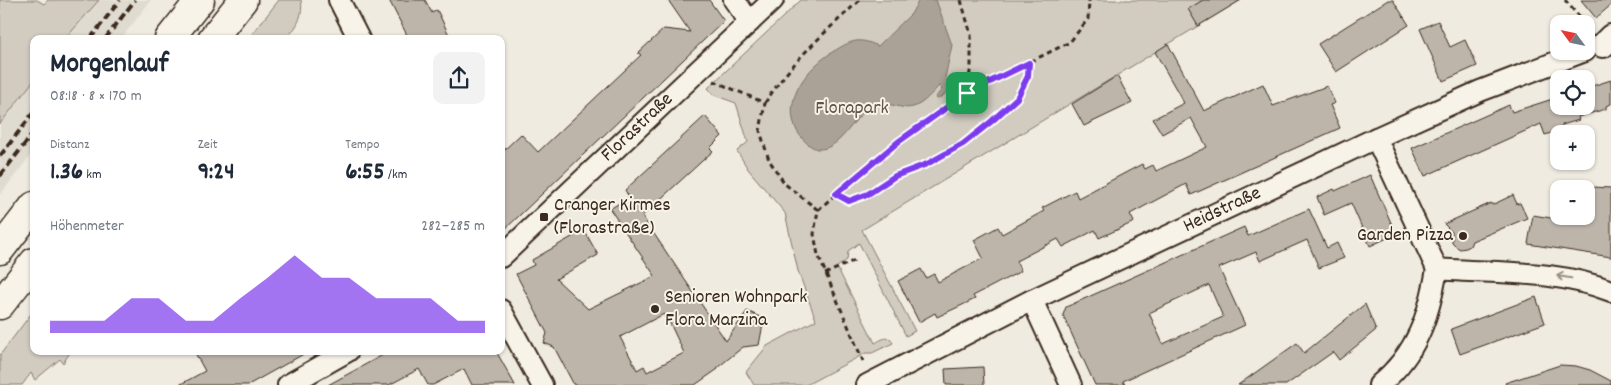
<!DOCTYPE html>
<html lang="de">
<head>
<meta charset="utf-8">
<style>
  :root { --surface:#fff; --page:#f2f2f3; --text:#1f2937; --muted:#747a83; --accent:#7c3aed }
  body { margin:0; font-family:Dekko,sans-serif; background:var(--page); color:var(--text); height:100vh; display:flex; flex-direction:column; font-size:19px; white-space:nowrap }
  * { box-sizing:border-box; margin:0 }
  p { font-size:16px; color:var(--muted) }
  .icon { flex:none; width:28px; height:28px; fill:none; stroke:currentColor; stroke-width:2; stroke-linecap:round; stroke-linejoin:round }
  .map { position:relative; flex:1; overflow:hidden }
  .details { position:absolute; left:30px; top:35px; width:475px; height:320px; display:flex; flex-direction:column; background:var(--surface); border-radius:10px; box-shadow:0 1px 4px #0004 }
  .details>* { flex:none }
  .needle { width:32px; rotate:303deg }
  .buttons { position:absolute; left:1550px; top:15px; display:grid; gap:10px }
  .buttons a { display:grid; place-items:center; width:45px; height:45px; border-radius:10px; background:var(--surface); box-shadow:0 1px 4px #0004; font-size:25px }
  .pin { position:absolute; display:grid; place-items:center; width:42px; height:42px; color:#fff; margin:-21px; border-radius:10px; box-shadow:0 2px 8px #0006 }
  .round { display:grid; place-items:center; flex:none; width:52px; height:52px; border-radius:10px; background:var(--page) }
  .summary { display:flex; align-items:center; justify-content:space-between; height:85px; padding:0 20px }
  h1 { font-size:28px; font-weight:800; line-height:38px }
  .metrics { display:grid; grid-template-columns:repeat(3,1fr); gap:8px; height:85px; padding:5px 20px }
  .metrics div { display:grid; align-content:center }
  .metrics b { font-size:25px; font-weight:800 }
  .metrics small { font-size:14px; font-weight:400 }
  .metrics p { font-size:14px }
  .chart { height:140px; padding:10px 20px }
  .chart p { display:flex; justify-content:space-between }
  .chart svg { width:100%; height:90px; margin-top:5px; fill:var(--accent); opacity:.7 }
  .map>svg:first-child { display:block }
  .built { fill:#e0dbd0 }
  .green { fill:#d1cbc0; stroke:#867a6f }
  .water { fill:#aaa296; stroke:#7e7266 }
  .building { fill:#bdb5aa; stroke:#3b2a1e; fill-rule:evenodd }
  .lines { fill:none; stroke-linecap:round; stroke-linejoin:round }
  .minor-casing { stroke:#3b2a1e; stroke-width:24 }
  .tertiary-casing { stroke:#3b2a1e; stroke-width:28 }
  .motorway-casing { stroke:#3b2a1e; stroke-width:31 }
  .path { stroke:#3b2a1e; stroke-width:3; stroke-dasharray:5 4; stroke-linecap:butt }
  .minor { stroke:#f7f3e8; stroke-width:20 }
  .tertiary { stroke:#f7f3e8; stroke-width:24 }
  .motorway { stroke:#f7f3e8; stroke-width:28 }
  .rail { stroke:#3b2a1e; stroke-width:4; stroke-dasharray:8 4; stroke-linecap:butt }
  .oneway { stroke:#998e83 }
  .route-casing { stroke:#fff; stroke-width:10 }
  .route { stroke:#7c3aed; stroke-width:6 }
  .poi-dot { fill:#3b2a1e; stroke:#f7f3e8; stroke-width:2 }
  .labels { text-anchor:middle; dominant-baseline:central; stroke-width:4; stroke-linejoin:round; paint-order:stroke }
  .park-label { font-size:20px; fill:#605246; stroke:#f7f3e8 }
  .street-label { font-size:20px; fill:#3b2a1e; stroke:#f7f3e8 }
  .poi-label { font-size:20px; fill:#3b2a1e; stroke:#f7f3e8; text-anchor:start }
</style>
</head>
<body>
<div class="map">
<svg width="1611" height="385" viewBox="0 0 1611 385">
  <rect width="100%" height="100%" fill="#efebe0"/>
  <filter id="ink" filterUnits="userSpaceOnUse"><feTurbulence type="fractalNoise" baseFrequency=".02" numOctaves="2"/><feDisplacementMap in="SourceGraphic" scale="10" xChannelSelector="R" yChannelSelector="G"/><feConvolveMatrix kernelMatrix="1 2 1 2 8 2 1 2 1" color-interpolation-filters="sRGB"/></filter>
  <g filter="url(#ink)">
    <g class="built">
      <polygon points="99,0 151,0 121,39 65,39"/>
      <polygon points="34,80 34,151 0,195 0,124"/>
    </g>
    <g class="green">
      <polygon points="0,0 37,0 44,4 48,0 99,0 65,39 34,39 34,80 0,124"/>
      <path d="M279,0H301C304,14 297,29 285,39H248Z"/>
      <path d="M801,0H1241L862,230L915,331L906,336L859,243L848,251L847,260L837,267L875,343C881,340 888,334 893,343L872,353H866L806,385H754L746,372L767,346L816,320L798,271L785,213L748,169L737,151L748,142L736,103L714,95L708,88Z"/>
      <polygon points="34,310 34,351 71,351 63,363 60,359 35,380 31,373 22,385 0,385 0,355"/>
    </g>
    <path class="water" d="M919,0H936L952,45L945,78L948,81L951,78L955,80C951,88 945,96 937,99L936,97L942,89L939,86C932,93 925,102 916,106C900,113 889,96 867,110C852,119 840,151 817,149C808,146 802,139 797,131C781,99 808,67 834,51C841,47 848,42 856,41C864,40 871,43 878,46L911,14Z"/>
    <g class="building">
      <polygon points="389,0 425,0 432,13 437,10 451,39 409,39"/>
      <polygon points="668,0 709,0 724,21 501,233 501,153 521,134 538,152 641,55 638,53 664,29 690,32"/>
      <polygon points="1203,0 1241,0 1198,26 1188,9"/>
      <polygon points="1388,0 1393,0 1409,25 1336,72 1318,44"/>
      <polygon points="1581,0 1611,0 1611,5 1596,18"/>
      <polygon points="1438,21 1450,47 1465,40 1477,66 1443,81 1420,29"/>
      <polygon points="1168,44 1204,111 1263,84 1273,106 1327,86 1335,103 1330,105 1340,128 1191,195 1186,184 1130,214 1134,222 1099,238 1095,230 1063,247 1058,239 1016,261 1021,271 973,296 975,299 937,317 935,313 919,322 898,281 921,269 926,278 934,274 938,282 983,258 974,240 998,227 1002,234 1044,211 1042,208 1075,191 1078,198 1142,164 1145,169 1153,165 1156,171 1207,147 1191,118 1162,134 1153,119 1184,103 1155,52"/>
      <polygon points="1117,76 1132,103 1084,126 1072,104"/>
      <polygon points="1611,80 1611,104 1606,106 1606,109 1578,117 1579,120 1562,125 1562,129 1545,135 1541,124 1425,176 1412,148 1509,105 1512,112 1559,97 1559,106 1586,106 1586,88"/>
      <path d="M705,116L722,136L710,148L713,151L642,216L726,341L747,311L764,319L759,345L743,347L717,368L718,369L695,385H574L554,347L544,343L547,333L516,274L534,265L532,260L584,230L598,255L556,279L588,309L655,276L610,209L629,197L625,190ZM664,314L665,318L667,317L684,353L647,372L644,366L637,370L620,337Z"/>
      <polygon points="1370,175 1396,234 1370,246 1351,203 1324,215 1317,197 1334,189 1335,191"/>
      <polygon points="1592,187 1611,188 1611,257 1528,244 1533,215 1569,221 1570,218 1590,222"/>
      <polygon points="1513,195 1517,204 1520,203 1527,218 1472,241 1470,246 1466,248 1460,249 1455,246 1452,243 1452,232 1444,224 1491,203 1492,205"/>
      <path d="M1309,209L1327,248L1337,243L1344,258L1319,268L1307,240L1260,261L1256,252L1219,268L1245,325L1123,381L1125,385H1095L1063,315L1066,307L1244,227L1248,236ZM1209,285L1223,317L1163,344L1149,313Z"/>
      <polygon points="1536,297 1545,323 1460,354 1451,329"/>
      <polygon points="1365,304 1376,330 1339,360 1333,352 1286,385 1238,385 1297,343 1304,353"/>
      <polygon points="194,351 309,351 248,385 179,385 205,371"/>
      <polygon points="390,351 496,351 515,385 472,385 464,369 433,385 428,385 419,369 389,385 328,385"/>
      <polygon points="1560,365 1576,366 1590,370 1611,381 1611,385 1506,385 1505,383"/>
      <polygon points="983,367 984,385 946,385 945,369"/>
    </g>
    <g class="lines">
      <defs>
        <g id="minor">
          <polyline points="339,0 359,39"/>
          <polyline points="734,0 750,22"/>
          <polyline points="1376,138 1437,269"/>
          <path id="s1" d="M501,257L773,0"/>
          <path d="M1437,269C1496,274 1555,269 1611,291"/>
          <polyline points="1032,300 1071,385"/>
          <polyline points="501,310 542,385"/>
          <polyline points="288,385 348,351"/>
          <path id="s2" d="M867,385L1032,300L1376,138L1480,91L1585,51"/>
          <path d="M1379,385C1417,354 1429,316 1437,269"/>
        </g>
        <polyline id="tertiary" points="1603,45 1611,37"/>
        <g id="motorway">
          <polyline points="169,39 200,0"/>
          <polyline points="212,39 243,0"/>
          <polyline points="0,250 34,206"/>
          <polyline points="0,305 34,262"/>
        </g>
      </defs>
      <use href="#minor" class="minor-casing"/>
      <use href="#tertiary" class="tertiary-casing"/>
      <use href="#motorway" class="motorway-casing"/>
      <g class="path">
        <polyline points="961,0 971,35 971,65 967,93"/>
        <polyline points="1565,0 1585,24"/>
        <polyline points="714,81 765,103 760,131 769,160 785,184 818,210 814,234 818,255 863,361"/>
        <path d="M765,103C790,63 825,32 860,0"/>
        <polyline points="836,194 849,201 868,194 895,176 927,164 963,144 1017,98 1029,76 1029,63"/>
        <polyline points="818,210 836,194 898,142 967,93 1070,42 1088,19 1089,0"/>
        <polyline points="825,274 855,260"/>
      </g>
      <use href="#minor" class="minor"/>
      <use href="#tertiary" class="tertiary"/>
      <use href="#motorway" class="motorway"/>
      <g class="rail">
        <polyline points="90,39 120,0"/>
        <polyline points="105,39 135,0"/>
        <polyline points="0,156 34,112"/>
        <polyline points="0,176 34,132"/>
      </g>
    </g>
    <defs><path id="oneway-shaft" d="M-6 0H5M1.5-3L5.5 0L1.5 3" fill="none" stroke-width="1.6" stroke-linecap="round" stroke-linejoin="round" transform="scale(1.25)"/></defs>
    <use class="oneway" href="#oneway-shaft" transform="translate(1564 277) rotate(-170)"/>
  </g>
  <g class="lines" filter="url(#ink)">
    <defs>
      <polygon id="route" points="1029,63 1028,76 1017,98 992,121 963,144 927,164 895,176 868,194 849,201 836,194 898,142 967,93"/>
    </defs>
    <use href="#route" class="route-casing"/>
    <use href="#route" class="route"/>
  </g>
  <g class="poi-dot">
    <rect x="539" y="212" width="10" height="10" rx="2.5"/>
    <circle cx="1463" cy="236" r="5"/>
    <circle cx="655" cy="309" r="5"/>
  </g>
  <g class="labels">
    <g class="park-label">
      <text x="852" y="109">Florapark</text>
    </g>
    <g class="street-label">
      <text stroke="none"><textPath href="#s1" startOffset="188">Florastraße</textPath></text>
      <text stroke="none"><textPath href="#s2" startOffset="396">Heidstraße</textPath></text>
    </g>
    <g class="poi-label">
      <text x="554" y="206">Cranger Kirmes<tspan x="554" dy="23">(Florastraße)</tspan></text>
      <text x="1453" y="236" text-anchor="end">Garden Pizza</text>
      <text x="665" y="298">Senioren Wohnpark<tspan x="665" dy="23">Flora Marzina</tspan></text>
    </g>
  </g>
</svg>
<div class="buttons">
<a><svg class="needle" viewBox="-14 -14 28 28"><path d="M0-13l5 13h-10z" fill="#e53935"/><path d="M0 13l5-13h-10z" fill="#747a83"/></svg></a>
<a><svg class="icon" aria-label="locate" viewBox="0 0 24 24"><circle cx="12" cy="12" r="6"/><path d="M12 2v4M12 18v4M2 12h4M18 12h4"/></svg></a>
<a>+</a>
<a>−</a>
</div>
<div class="pin" style="left:967px;top:93px;background:#1e9e55"><svg class="icon" aria-label="arrive" viewBox="0 0 24 24"><path d="M6 21V4h12l-3 4 3 4H6"/></svg></div>
<section class="details">
<div class="summary"><div><h1>Morgenlauf</h1><p>08:18 · 8 × 170 m</p></div><a class="round"><svg class="icon" aria-label="share" viewBox="0 0 24 24"><path d="M12 15V3M7 8l5-5 5 5M5 13v7h14v-7"/></svg></a></div>
<div class="metrics">
<div><p>Distanz</p><b>1.36<small> km</small></b></div>
<div><p>Zeit</p><b>9:24</b></div>
<div><p>Tempo</p><b>6:55<small> /km</small></b></div>
</div>
<div class="chart"><p><span>Höhenmeter</span>282–285 m</p>
<svg viewBox="0 0 160 44" preserveAspectRatio="none"><path d="M0 44V38L10 38L20 38L30 27L40 27L50 38L60 38L70 27L80 17L90 6L100 17L110 17L120 27L130 27L140 27L150 38L160 38V44z"/></svg>
</div>
</section>
</div>
</body>
</html>
